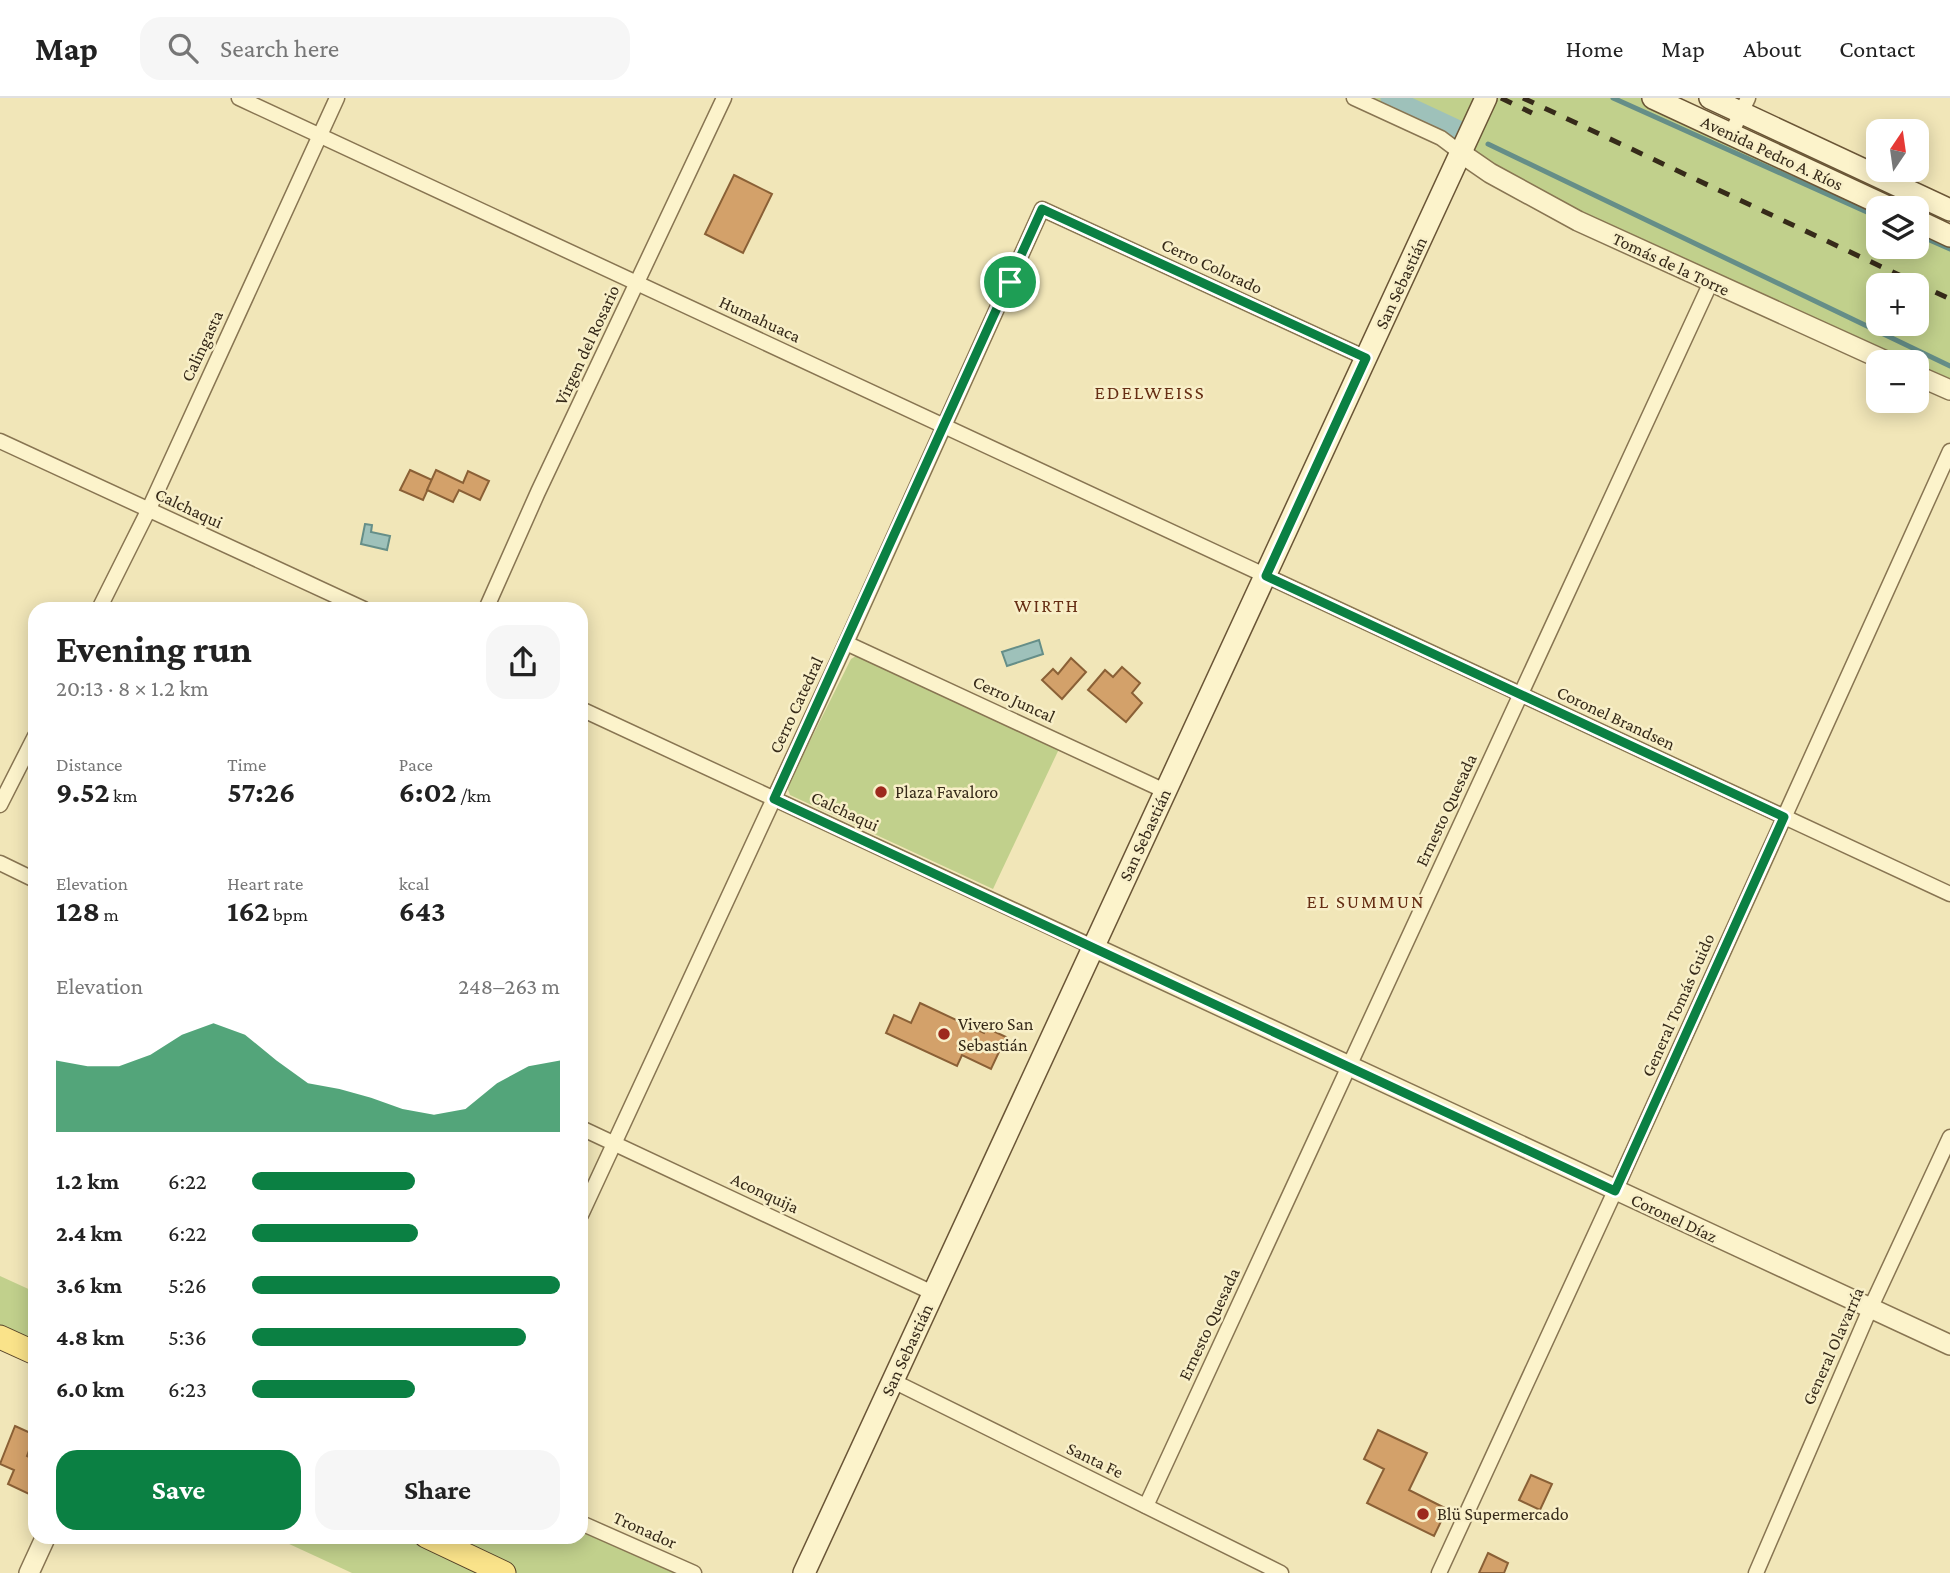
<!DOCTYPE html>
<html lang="en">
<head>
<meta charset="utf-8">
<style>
  :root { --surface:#fff; --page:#f6f6f6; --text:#222; --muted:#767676; --line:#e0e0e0; --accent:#0b8043 }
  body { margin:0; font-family:"Crimson Pro",serif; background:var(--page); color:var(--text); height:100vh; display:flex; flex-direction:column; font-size:26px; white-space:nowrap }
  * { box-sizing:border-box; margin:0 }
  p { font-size:23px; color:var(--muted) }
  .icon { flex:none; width:38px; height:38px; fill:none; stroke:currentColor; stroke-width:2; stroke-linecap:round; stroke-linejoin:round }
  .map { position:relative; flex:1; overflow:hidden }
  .drawer { position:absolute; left:28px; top:504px; width:560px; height:942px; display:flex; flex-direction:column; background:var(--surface); border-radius:21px; box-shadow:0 4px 18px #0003 }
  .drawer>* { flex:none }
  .needle { width:46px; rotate:13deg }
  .buttons { position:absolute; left:1866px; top:21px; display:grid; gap:14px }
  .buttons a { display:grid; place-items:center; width:63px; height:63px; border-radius:14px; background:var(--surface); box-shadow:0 4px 18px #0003; font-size:35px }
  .pin { position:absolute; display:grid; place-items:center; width:60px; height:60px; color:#fff; margin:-30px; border:4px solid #fff; border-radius:50%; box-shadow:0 2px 7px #0007 }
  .round { display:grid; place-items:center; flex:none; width:74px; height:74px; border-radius:21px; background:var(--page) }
  .head { display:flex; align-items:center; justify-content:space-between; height:119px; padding:0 28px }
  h1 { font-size:38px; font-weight:700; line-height:52px }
  .figures { display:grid; grid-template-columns:repeat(3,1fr); gap:10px; height:119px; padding:7px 28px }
  .figures div { display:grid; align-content:center }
  .figures b { font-size:30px; font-weight:700 }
  .figures small { font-size:19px; font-weight:400 }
  .figures p { font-size:19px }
  .chart { height:196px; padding:14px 28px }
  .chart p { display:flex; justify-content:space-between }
  .chart svg { width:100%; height:126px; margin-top:7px; fill:var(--accent); opacity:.7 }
  .primary-button { display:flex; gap:14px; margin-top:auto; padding:14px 28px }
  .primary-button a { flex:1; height:80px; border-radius:21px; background:var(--accent); color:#fff; font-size:28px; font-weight:700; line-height:80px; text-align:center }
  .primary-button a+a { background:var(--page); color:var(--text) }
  ul { padding:0 28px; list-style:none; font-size:23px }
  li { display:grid; grid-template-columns:112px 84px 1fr; align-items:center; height:52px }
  li i { height:18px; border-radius:9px; background:var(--accent) }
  header { display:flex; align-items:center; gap:42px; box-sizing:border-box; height:98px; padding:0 35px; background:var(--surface); border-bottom:2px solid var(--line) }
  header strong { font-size:33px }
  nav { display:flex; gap:38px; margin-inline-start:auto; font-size:24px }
  .search { width:490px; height:63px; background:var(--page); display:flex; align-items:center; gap:18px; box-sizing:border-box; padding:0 24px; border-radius:21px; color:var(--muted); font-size:26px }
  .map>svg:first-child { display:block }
  .green { fill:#c1d08c; fill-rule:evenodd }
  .water { fill:#9ec1ba; stroke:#658e88; stroke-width:2 }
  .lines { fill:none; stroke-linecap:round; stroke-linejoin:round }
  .stream { stroke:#658e88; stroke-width:5 }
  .canal { stroke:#9ec1ba; stroke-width:19 }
  .building { fill:#d3a16a; stroke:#8a6036; stroke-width:2 }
  .minor-casing { stroke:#887552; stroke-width:17 }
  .tertiary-casing { stroke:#887552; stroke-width:22 }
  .secondary-casing { stroke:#6a5536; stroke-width:24 }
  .primary-casing { stroke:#554127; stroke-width:25 }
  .minor { stroke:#fcf3cb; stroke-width:14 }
  .tertiary { stroke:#fcf3cb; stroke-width:19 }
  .secondary { stroke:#fcf3cb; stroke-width:21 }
  .primary { stroke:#fae38a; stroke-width:23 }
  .rail { stroke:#362a19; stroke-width:5; stroke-dasharray:12 12; stroke-linecap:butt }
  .route-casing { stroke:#fff; stroke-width:14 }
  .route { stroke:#0b8043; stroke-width:9 }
  .poi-dot { fill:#9d291d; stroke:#f8efc8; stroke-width:2.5 }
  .labels { text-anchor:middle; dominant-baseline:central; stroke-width:5; stroke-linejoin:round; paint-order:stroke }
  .street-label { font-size:18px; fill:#362a19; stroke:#f8efc8 }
  .poi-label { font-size:18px; fill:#362a19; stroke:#f8efc8; text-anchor:start }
  .neighbourhood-label { font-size:19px; letter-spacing:2px; fill:#662e14; stroke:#f8efc8 }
</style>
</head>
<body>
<header>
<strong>Map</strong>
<div class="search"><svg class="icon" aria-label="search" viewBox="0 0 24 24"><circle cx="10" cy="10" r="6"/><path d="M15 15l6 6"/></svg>Search here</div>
<nav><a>Home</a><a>Map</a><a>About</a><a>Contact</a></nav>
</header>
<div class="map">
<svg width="1950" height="1475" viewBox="0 0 1950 1475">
  <rect width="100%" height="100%" fill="#f1e6b8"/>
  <g class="green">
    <path d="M1355,0H1653L1878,110V149H1916V122L1950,138V292L1916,277V264H1888L1578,123ZM1878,187H1916V226H1878Z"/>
    <polygon points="1763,33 1949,120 1948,124 1945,126 1916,114 1916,110 1908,110 1762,43 1760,38"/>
    <polygon points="856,558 1059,651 993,791 790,697 787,689 851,561"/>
    <polygon points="0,1178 35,1194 35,1255 0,1239"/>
    <polygon points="581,1425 694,1475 352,1475 274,1439 581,1438"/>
  </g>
  <g class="water">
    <polygon points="365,426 372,427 371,434 390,438 387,452 361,446"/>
    <polygon points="1039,542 1043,556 1007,568 1002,554"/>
  </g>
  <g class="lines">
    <g class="stream">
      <polyline points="1613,0 1878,119"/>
      <polyline points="1488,46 1950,268"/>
      <polyline points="1916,136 1950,151"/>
    </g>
    <polyline class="canal" points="1390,0 1459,32"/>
  </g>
  <g class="building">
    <polygon points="734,77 772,96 743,155 705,136"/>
    <polygon points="410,372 432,382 423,402 400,392"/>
    <polygon points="436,372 463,385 468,373 489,383 480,402 459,392 453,404 427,392"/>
    <polygon points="1071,560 1086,574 1062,601 1042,582 1053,571 1058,576"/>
    <polygon points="1122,569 1140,585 1132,595 1142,605 1126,624 1088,592 1105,572 1113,579"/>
    <polygon points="920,905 984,935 987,930 1006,939 991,971 962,957 957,968 886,935 894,917 911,925"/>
    <polygon points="15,1328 35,1337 27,1358 35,1362 35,1383 29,1396 8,1386 14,1372 0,1366"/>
    <polygon points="1378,1332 1427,1355 1409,1392 1447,1411 1434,1438 1367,1405 1384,1371 1364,1361"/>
    <polygon points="1531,1377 1552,1386 1540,1412 1519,1402"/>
    <polygon points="1488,1455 1508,1465 1504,1475 1479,1475"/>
  </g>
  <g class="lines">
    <defs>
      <g id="minor">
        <polyline points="239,0 1950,796"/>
        <polyline points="1354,0 1441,40 1461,55"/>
        <polyline points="1731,36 1748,0"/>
        <polyline points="0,343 364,511"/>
        <polyline points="99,511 148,413 337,0"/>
        <polyline points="486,511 538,394 724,0"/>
        <polyline points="846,545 1165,693"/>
        <polyline points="581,611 1093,849"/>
        <polyline points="0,707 35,638"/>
        <polyline points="0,765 35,782"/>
        <polyline points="581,1030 933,1195"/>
        <polyline points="581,1117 846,545 1042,111 1366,260"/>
        <polyline points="893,1283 1281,1475"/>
        <polyline points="1146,1408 1711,184"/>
        <polyline points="581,1425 694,1475"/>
        <polyline points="1439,1475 1615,1093 1950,353"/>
        <polyline points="1756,1475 1870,1211 1950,1039"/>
      </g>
      <g id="tertiary">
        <polyline points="1461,55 1490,75 1578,123 1888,264"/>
        <polyline points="1916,277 1950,292"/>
        <polyline points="1093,849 1950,1247"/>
        <polyline points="29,1475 46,1438"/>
      </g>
      <g id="secondary">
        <polyline points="1653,0 1890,110"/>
        <polyline points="1710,0 1950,112"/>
        <polyline points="1916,122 1950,138"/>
        <polyline points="804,1475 1486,0"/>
      </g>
      <g id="primary">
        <polyline points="0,1239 35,1255"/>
        <polyline points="426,1438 504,1475"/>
      </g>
    </defs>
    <use href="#minor" class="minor-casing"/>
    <use href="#tertiary" class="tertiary-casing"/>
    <use href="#secondary" class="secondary-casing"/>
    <use href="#primary" class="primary-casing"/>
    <use href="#minor" class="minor"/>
    <use href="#tertiary" class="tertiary"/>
    <use href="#secondary" class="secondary"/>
    <use href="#primary" class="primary"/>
    <g class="rail">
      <polyline points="1501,0 1532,15"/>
      <polyline points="1523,0 1950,201"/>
    </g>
  </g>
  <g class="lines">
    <defs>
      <polygon id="route" points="1042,111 1366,260 1266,478 1784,719 1615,1093 774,701"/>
    </defs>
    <use href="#route" class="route-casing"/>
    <use href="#route" class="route"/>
  </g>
  <g class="poi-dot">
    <circle cx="881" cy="694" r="7"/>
    <circle cx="944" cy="936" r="7"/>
    <circle cx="1423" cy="1416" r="7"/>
  </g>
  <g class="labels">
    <g class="street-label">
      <text transform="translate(1772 55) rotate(25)">Avenida Pedro A. Ríos</text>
      <text transform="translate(1671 166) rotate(25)">Tomás de la Torre</text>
      <text transform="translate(1212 168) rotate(25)">Cerro Colorado</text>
      <text transform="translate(1401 185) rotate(-65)">San Sebastián</text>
      <text transform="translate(760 221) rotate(25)">Humahuaca</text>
      <text transform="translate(587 247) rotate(-65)">Virgen del Rosario</text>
      <text transform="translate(202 248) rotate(-65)">Calingasta</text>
      <text transform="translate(189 410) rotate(25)">Calchaqui</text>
      <text transform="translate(1014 601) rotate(25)">Cerro Juncal</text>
      <text transform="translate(796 607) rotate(-65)">Cerro Catedral</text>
      <text transform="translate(1616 620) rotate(25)">Coronel Brandsen</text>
      <text transform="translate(1446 712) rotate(-65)">Ernesto Quesada</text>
      <text transform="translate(845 713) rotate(25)">Calchaqui</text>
      <text transform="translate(1145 737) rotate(-65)">San Sebastián</text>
      <text transform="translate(1678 907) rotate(-66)">General Tomás Guido</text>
      <text transform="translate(765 1095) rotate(25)">Aconquija</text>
      <text transform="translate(1674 1120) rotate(25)">Coronel Díaz</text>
      <text transform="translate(1209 1226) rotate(-65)">Ernesto Quesada</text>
      <text transform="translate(1833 1248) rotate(-66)">General Olavarría</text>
      <text transform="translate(907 1252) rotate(-65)">San Sebastián</text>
      <text transform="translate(1095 1362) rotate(26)">Santa Fe</text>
      <text transform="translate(645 1432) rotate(24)">Tronador</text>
    </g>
    <g class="poi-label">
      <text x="895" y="694">Plaza Favaloro</text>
      <text x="958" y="926">Vivero San<tspan x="958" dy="21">Sebastián</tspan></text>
      <text x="1437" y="1416">Blü Supermercado</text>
    </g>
    <g class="neighbourhood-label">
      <text x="1150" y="294">EDELWEISS</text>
      <text x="1047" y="507">WIRTH</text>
      <text x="1366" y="803">EL SUMMUN</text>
    </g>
  </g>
</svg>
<div class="buttons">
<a><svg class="needle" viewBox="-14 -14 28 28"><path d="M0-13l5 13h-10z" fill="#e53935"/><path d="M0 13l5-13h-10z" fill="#767676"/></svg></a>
<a><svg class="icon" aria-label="layers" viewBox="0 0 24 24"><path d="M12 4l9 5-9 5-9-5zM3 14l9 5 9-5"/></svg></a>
<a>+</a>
<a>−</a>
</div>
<div class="pin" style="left:1010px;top:184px;background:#1e9e55"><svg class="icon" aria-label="arrive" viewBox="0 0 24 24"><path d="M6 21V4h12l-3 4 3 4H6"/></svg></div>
<section class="drawer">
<div class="head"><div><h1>Evening run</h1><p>20:13 · 8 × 1.2 km</p></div><a class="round"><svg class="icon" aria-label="share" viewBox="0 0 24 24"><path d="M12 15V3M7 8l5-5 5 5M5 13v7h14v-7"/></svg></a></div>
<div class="figures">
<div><p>Distance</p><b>9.52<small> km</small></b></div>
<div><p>Time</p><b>57:26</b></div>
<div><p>Pace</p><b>6:02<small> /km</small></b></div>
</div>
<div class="figures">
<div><p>Elevation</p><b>128<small> m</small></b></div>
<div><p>Heart rate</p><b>162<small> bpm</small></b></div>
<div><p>kcal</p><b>643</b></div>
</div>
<div class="chart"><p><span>Elevation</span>248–263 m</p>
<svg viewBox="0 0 160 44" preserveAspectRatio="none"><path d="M0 44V19L10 21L20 21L30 17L40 10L50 6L60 10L70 19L80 27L90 29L100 32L110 36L120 38L130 36L140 27L150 21L160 19V44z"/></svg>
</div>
<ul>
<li><b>1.2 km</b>6:22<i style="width:53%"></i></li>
<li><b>2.4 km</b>6:22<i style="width:54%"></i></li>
<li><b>3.6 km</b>5:26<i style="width:100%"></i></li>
<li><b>4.8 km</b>5:36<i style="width:89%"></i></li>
<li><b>6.0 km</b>6:23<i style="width:53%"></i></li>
</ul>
<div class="primary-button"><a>Save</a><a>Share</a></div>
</section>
</div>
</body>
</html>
